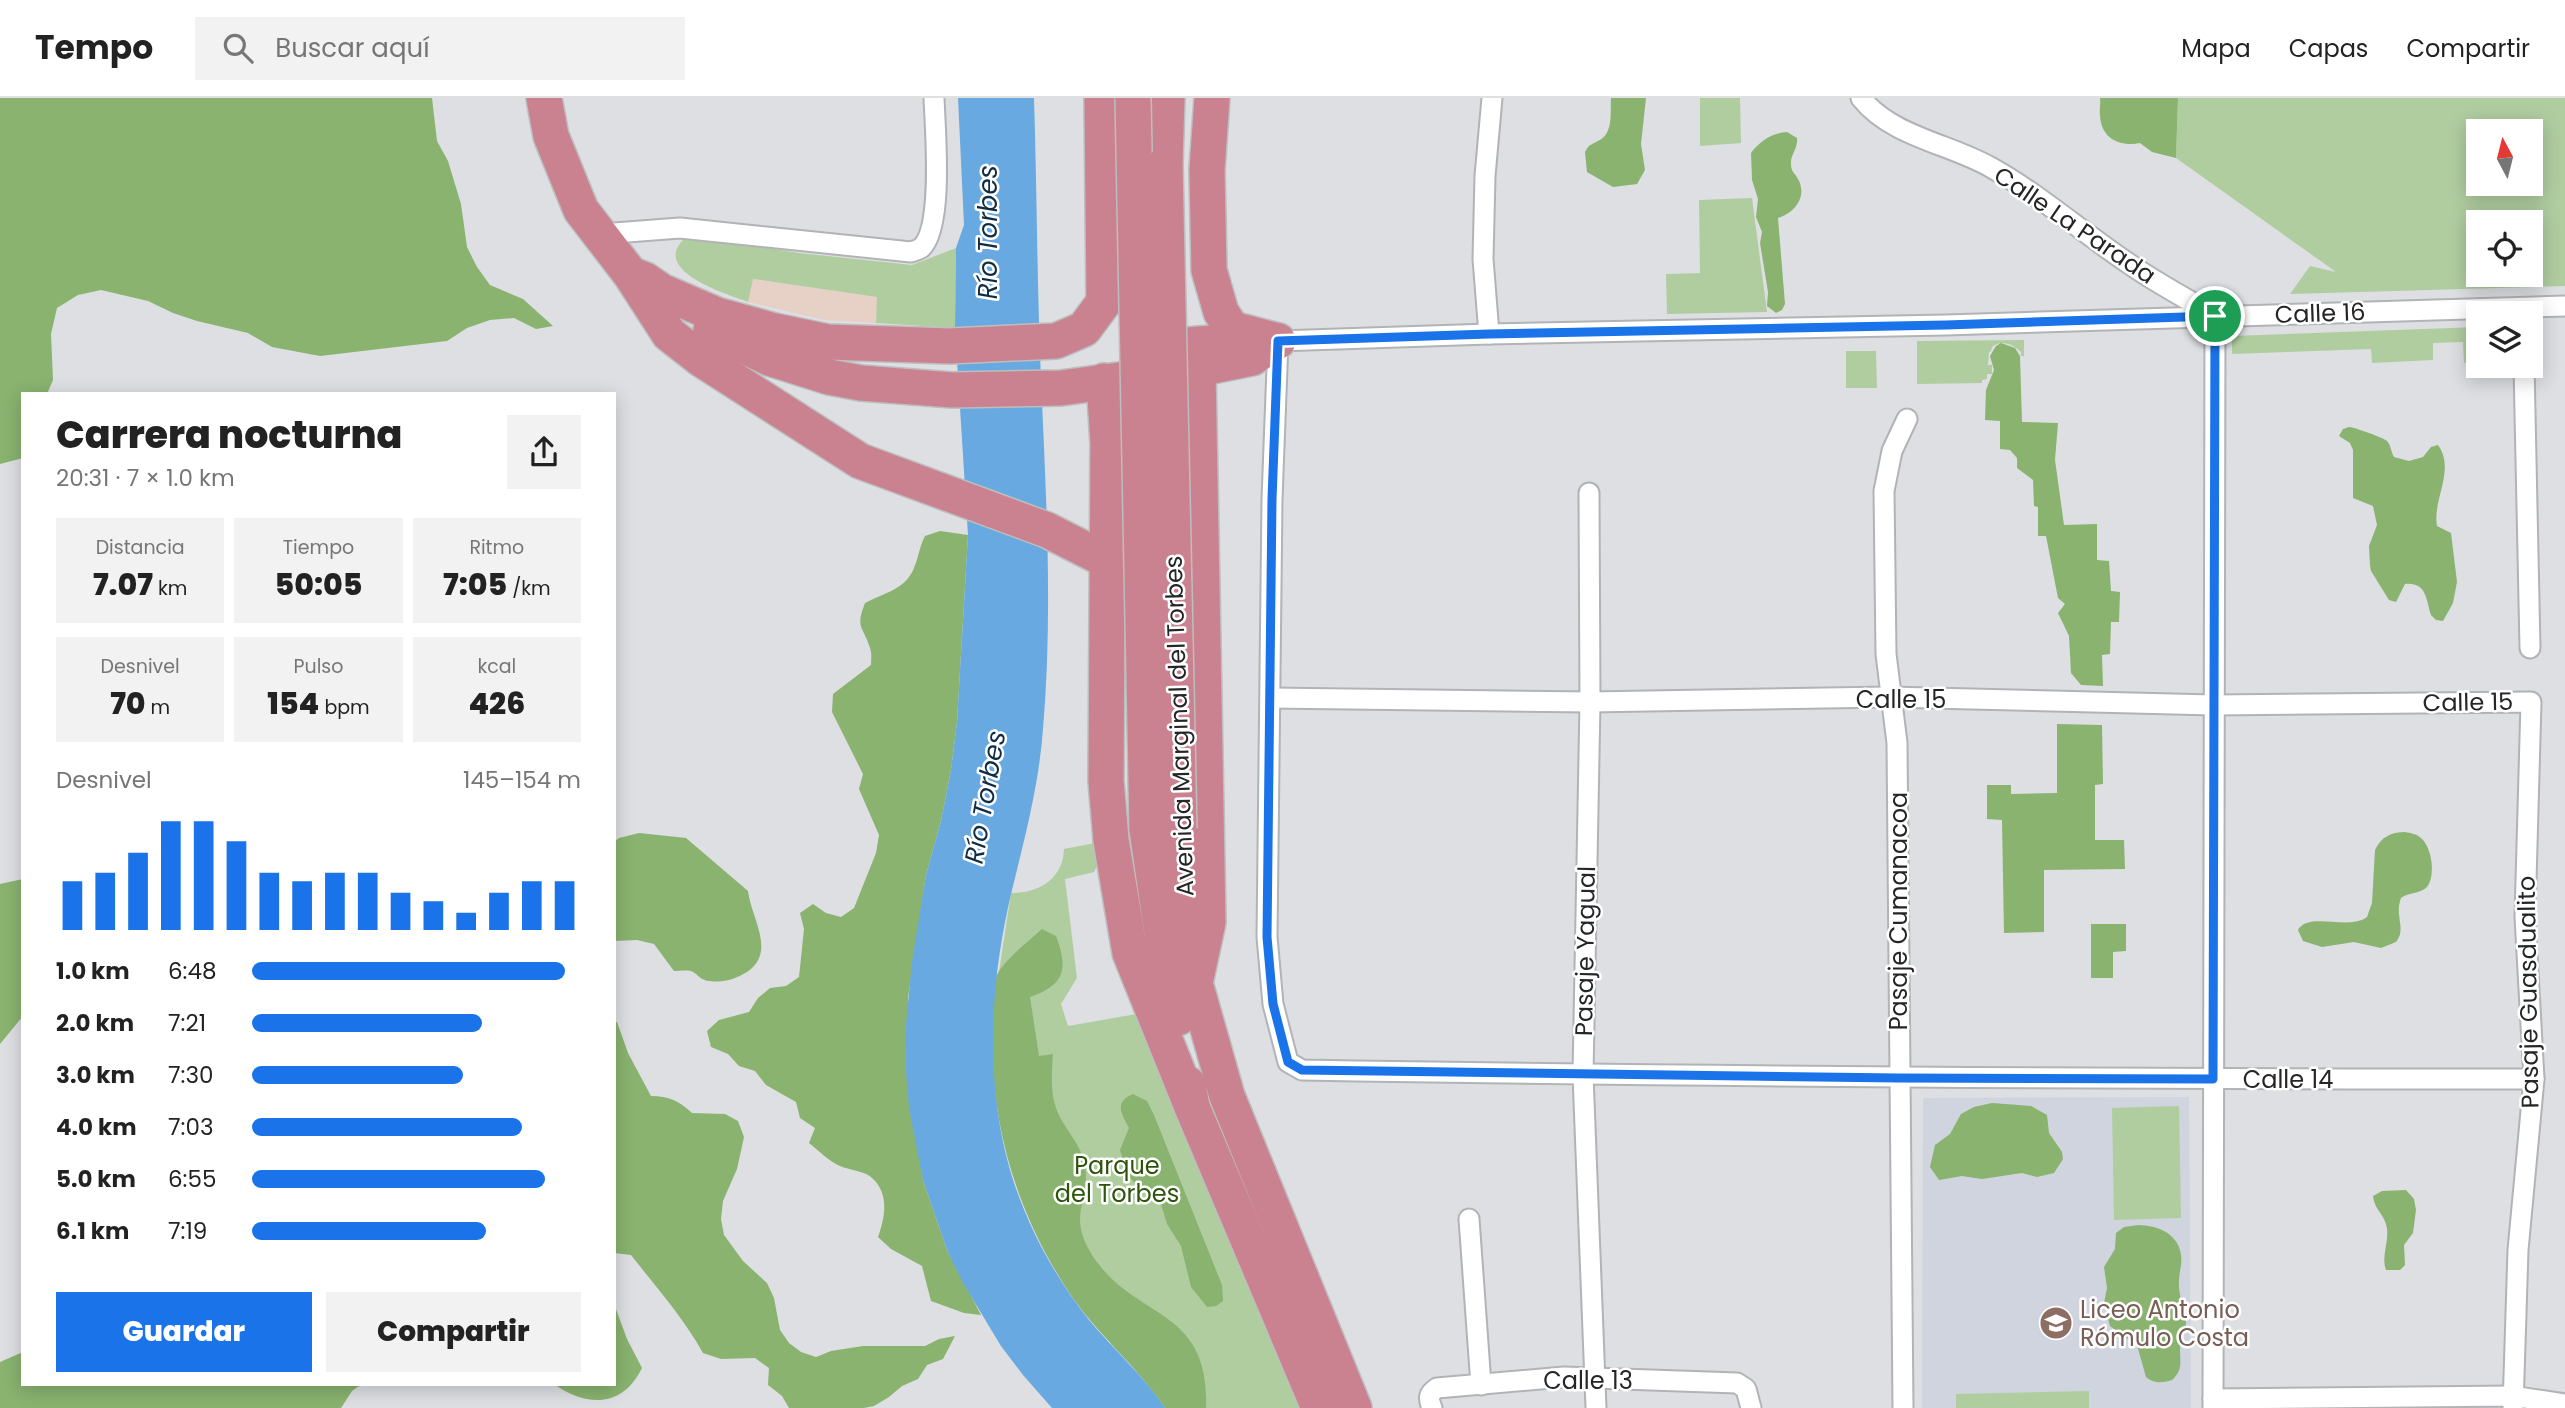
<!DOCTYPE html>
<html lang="es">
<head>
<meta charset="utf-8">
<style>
  :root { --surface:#fff; --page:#f2f2f2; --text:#222; --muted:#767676; --line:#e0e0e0; --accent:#1a73e8 }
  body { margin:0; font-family:Poppins,sans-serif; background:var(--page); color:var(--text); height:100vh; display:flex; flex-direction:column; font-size:26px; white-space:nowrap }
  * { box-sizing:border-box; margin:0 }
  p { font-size:23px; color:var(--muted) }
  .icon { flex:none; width:38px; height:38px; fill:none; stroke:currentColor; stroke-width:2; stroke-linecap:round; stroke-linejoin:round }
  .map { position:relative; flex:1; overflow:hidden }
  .drawer { position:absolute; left:21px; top:294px; width:595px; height:994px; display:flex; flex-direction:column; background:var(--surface); border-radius:0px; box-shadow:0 4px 18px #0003 }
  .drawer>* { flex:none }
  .needle { width:46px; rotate:353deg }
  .fabs { position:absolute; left:2466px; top:21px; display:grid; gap:14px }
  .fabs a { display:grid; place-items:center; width:77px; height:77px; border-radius:0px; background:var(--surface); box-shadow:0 4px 18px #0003; font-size:35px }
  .pin { position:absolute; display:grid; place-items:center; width:60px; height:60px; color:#fff; margin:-30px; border:4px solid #fff; border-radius:50%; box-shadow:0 2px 7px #0007 }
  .round { display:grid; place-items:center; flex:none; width:74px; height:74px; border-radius:0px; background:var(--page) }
  .head { display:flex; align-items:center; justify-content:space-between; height:119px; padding:0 35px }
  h1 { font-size:38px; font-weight:800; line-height:52px }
  .metrics { display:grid; grid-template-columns:repeat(3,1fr); gap:10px; height:119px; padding:7px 35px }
  .metrics div { display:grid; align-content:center; border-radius:0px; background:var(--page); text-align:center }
  .metrics b { font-size:30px; font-weight:800 }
  .metrics small { font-size:19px; font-weight:400 }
  .metrics p { font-size:19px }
  .chart { height:196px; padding:14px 35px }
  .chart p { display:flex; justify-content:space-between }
  .chart svg { width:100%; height:126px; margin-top:7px; stroke:var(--accent); stroke-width:6 }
  .button { display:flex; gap:14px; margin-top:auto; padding:14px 35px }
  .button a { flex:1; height:80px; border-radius:0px; background:var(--accent); color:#fff; font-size:28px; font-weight:800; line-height:80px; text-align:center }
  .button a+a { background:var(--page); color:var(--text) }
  ul { padding:0 35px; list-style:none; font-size:23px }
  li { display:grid; grid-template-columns:112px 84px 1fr; align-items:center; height:52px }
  li i { height:18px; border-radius:9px; background:var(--accent) }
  header { display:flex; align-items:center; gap:42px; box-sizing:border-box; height:98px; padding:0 35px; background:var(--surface); border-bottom:2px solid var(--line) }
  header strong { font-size:33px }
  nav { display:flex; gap:38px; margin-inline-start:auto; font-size:24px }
  .search { width:490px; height:63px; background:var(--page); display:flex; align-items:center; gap:18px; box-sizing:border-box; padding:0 24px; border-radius:0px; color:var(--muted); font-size:26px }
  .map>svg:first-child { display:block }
  .commercial { fill:#e7d0c5 }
  .built { fill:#cfd4de }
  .green { fill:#b0cda0; fill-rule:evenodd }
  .forest { fill:#89b36f }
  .water { fill:#67a9e0 }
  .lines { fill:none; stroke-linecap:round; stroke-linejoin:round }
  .street-casing { stroke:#b1b3b6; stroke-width:23 }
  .highway-casing { stroke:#bdbebe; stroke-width:38 }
  .street { stroke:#fff; stroke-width:19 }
  .highway { stroke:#cb8290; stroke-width:35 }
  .highway-bridge-casing { stroke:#bdbebe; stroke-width:38; stroke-linecap:butt }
  .highway-bridge { stroke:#cb8290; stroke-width:35 }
  .route-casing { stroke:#fff; stroke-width:14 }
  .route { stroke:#1a73e8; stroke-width:9 }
  .labels { text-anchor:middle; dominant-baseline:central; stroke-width:5; stroke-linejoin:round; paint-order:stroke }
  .street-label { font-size:24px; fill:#242526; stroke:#fff }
  .park-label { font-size:24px; fill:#2d540b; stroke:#fff }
  .education-label { font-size:24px; fill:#785e54; stroke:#fff; text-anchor:start }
  .water-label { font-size:26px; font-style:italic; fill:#102c43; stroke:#fff }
</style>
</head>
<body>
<header>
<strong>Tempo</strong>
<div class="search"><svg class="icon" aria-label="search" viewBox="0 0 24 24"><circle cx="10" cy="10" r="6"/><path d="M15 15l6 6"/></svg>Buscar aquí</div>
<nav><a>Mapa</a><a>Capas</a><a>Compartir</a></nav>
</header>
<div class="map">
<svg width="2565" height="1310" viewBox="0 0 2565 1310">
  <rect width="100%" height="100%" fill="#dddfe3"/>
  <polygon class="commercial" points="752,181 878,199 876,225 824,222 748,204"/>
  <polygon class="built" points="2189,999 2191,1310 1922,1310 1923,1000"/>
  <g class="green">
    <polygon points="1700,0 1740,0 1741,45 1700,48"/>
    <path d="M2178,0H2565V188L2290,196L2310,168L2336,174L2176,60ZM2478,33H2530V86H2478ZM2478,124H2530V177H2478Z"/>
    <polygon points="1752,100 1767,214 1667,216 1666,176 1700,175 1699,102"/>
    <path d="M701,139L799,155L912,167L956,150L955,230L876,225L877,199L753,181L748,204C727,196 649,173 685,140Z"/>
    <polygon points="2478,229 2478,264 2464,265 2463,244 2433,245 2433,262 2372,265 2371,251 2232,256 2232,238"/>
    <path d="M2024,242V258H2021V254C2013,246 2001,241 1992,249L1991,253L1989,254L1988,267H1992V276H1987V281L1982,282V285L1917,286V243Z"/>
    <polygon points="1846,253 1876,253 1877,290 1846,290"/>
    <path d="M1111,742L1094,774L1065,781L1077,880L1061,906L1068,928L1154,913L1319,1310H1165L1136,1271L1111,1246L994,907L1011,795C1039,795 1063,781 1064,751Z"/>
    <polygon points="2179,1008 2181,1120 2114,1122 2112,1010"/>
    <polygon points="2089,1293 2089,1310 1956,1310 1956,1296"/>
  </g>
  <g class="forest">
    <polygon points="0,0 432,0 437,43 448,63 461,106 467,149 477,169 490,187 523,201 553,228 536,231 514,220 490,222 467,230 447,243 320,258 272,249 248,235 197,223 173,215 148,203 101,192 78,197 57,210 51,236 53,282 47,296 23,296 23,360 0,366"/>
    <path d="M1611,0H1646L1641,46L1645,72L1637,86L1613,89L1587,74L1585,54C1589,46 1591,47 1598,43C1614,36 1610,14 1611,0Z"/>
    <path d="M2100,0H2178L2176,60L2152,54L2140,45C2120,49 2101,41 2100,17C2099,11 2101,6 2100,0Z"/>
    <path d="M1787,34L1797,40C1798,51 1790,57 1791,66C1791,74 1795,75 1798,81C1808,99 1794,115 1778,120L1785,206L1782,212L1776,215L1767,208L1768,194L1760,145L1762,134L1756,119L1758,101L1752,82L1751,55C1760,43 1772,35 1787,34Z"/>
    <polygon points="2001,245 2015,250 2020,258 2022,324 2058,325 2055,362 2064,427 2097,426 2097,462 2109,463 2111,493 2120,494 2119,524 2111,524 2110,556 2102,557 2103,588 2081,587 2071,575 2069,538 2058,515 2065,506 2058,500 2046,438 2038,438 2038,409 2034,408 2033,382 2017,370 2017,360 2010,352 2000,351 2000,323 1985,322 1986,292 1994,272 1990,258 1996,248"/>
    <path d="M2349,329C2354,329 2384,340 2387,343C2391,347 2391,354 2394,359L2409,363L2423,359L2431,349L2438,347C2456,372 2432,402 2437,428L2451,435L2457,484L2453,505L2443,523L2436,522L2431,517C2426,502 2427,484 2405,486L2396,504L2389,502L2371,473L2370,467L2369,448L2377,427L2373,408L2353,400V352L2350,345L2339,338L2343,331Z"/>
    <path d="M940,433L968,437L957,624L951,672L941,723L926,777L908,900L923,1082L947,1152L981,1217L964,1215L931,1203L922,1168L891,1151L878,1139C885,1119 890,1095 871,1079C864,1073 849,1072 840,1068C829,1063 819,1053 809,1045L815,1030L800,1020L796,1004L766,987L755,973L739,968L728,956L711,949L707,933L719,922L749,914L758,900L770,890L786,888L799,879L804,831L800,815L813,806L826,815L841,819L854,810L876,755L879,737L859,691L863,676L832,614L833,596L871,567C871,562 872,555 870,550C863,527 855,531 865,505C884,495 906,491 914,470C919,458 919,450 925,438Z"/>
    <polygon points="2057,626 2102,627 2103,686 2095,687 2095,742 2124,742 2125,771 2044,772 2044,834 2004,835 2002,722 1987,721 1987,687 2011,687 2011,696 2057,695"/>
    <path d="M2405,734C2410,735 2417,736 2421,740C2432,749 2436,778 2427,789C2420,796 2409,794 2401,800C2394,818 2407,831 2396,844L2381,850L2354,844L2322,849L2303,843L2298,832C2308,813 2349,833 2367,819L2372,805L2375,752C2381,739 2391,734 2405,734Z"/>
    <path d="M639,735L686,740L748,793C751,820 777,854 747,874C735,881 724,885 710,883C701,883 698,876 691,873C686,872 679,873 674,873L654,846L637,842L614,843V744L619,740Z"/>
    <polygon points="23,781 23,918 0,946 0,786"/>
    <polygon points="2091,826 2126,826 2126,853 2113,854 2113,880 2091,880"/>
    <path d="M1042,831L1056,838C1069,872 1064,887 1030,899L1039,958L1053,956C1052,974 1050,993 1056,1010C1063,1030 1081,1045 1085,1067C1091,1107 1065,1116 1094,1160C1137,1223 1210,1209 1206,1310H1165C1137,1268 1098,1237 1070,1196C1016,1115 988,1021 993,925C993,910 992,891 997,877C1003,863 1030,842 1042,831Z"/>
    <path d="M614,924H617L628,955L651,998C669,998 679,1003 692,1015L725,1016L738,1023L744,1039L737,1071L723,1103L721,1121L724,1137L743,1163L767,1185L774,1200L780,1232L789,1245L801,1254L816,1259L831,1253L863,1248H925L939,1241L955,1238L943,1261L927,1267L918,1281L902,1288L889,1299L874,1308L864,1310H789L782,1298L768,1287L769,1270L755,1260L721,1261L703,1255C683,1219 656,1189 631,1157L614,1155Z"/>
    <path d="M1133,996L1147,1003L1154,1017L1222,1187L1223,1203L1216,1208L1207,1209L1191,1189L1181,1148L1167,1126L1160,1103L1138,1089L1127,1076L1120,1052L1129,1030C1121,1015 1114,1004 1133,996Z"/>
    <polygon points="1992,1005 2031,1008 2047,1017 2049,1035 2062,1054 2063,1061 2054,1075 2037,1079 2022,1075 1982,1081 1962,1078 1939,1082 1930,1069 1935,1047 1950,1036 1961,1016 1974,1009"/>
    <path d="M2406,1092L2414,1101L2416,1112L2413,1135L2404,1147L2405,1167L2400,1172H2386C2381,1159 2389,1144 2387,1130C2385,1117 2374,1111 2373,1098L2382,1093Z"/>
    <path d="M2139,1127C2154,1128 2168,1131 2177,1145C2186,1161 2178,1172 2179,1188C2179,1201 2186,1212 2186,1225C2186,1234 2180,1243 2180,1252C2180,1264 2183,1272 2172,1282C2162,1285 2154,1286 2146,1279L2137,1247L2110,1228L2104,1205L2107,1190L2104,1169L2115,1151L2116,1135L2124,1129Z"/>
    <path d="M614,1206L627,1241L642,1270C623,1309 588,1310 554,1286H614Z"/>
    <polygon points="23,1254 23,1286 362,1286 352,1293 341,1310 0,1310 0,1264"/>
  </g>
  <path class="water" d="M958,0H1034C1037,94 1037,188 1041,281C1046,397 1053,515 1043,631C1039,686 1025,739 1012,792C991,879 985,970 1006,1057C1021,1117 1051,1174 1089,1222C1114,1252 1143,1277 1165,1310H1052L1023,1277L1001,1248L963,1185L947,1152L923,1082L909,1010L906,973L905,937L912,864L926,777L941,723L951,672L957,624L968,437L955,230L956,150L964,127Z"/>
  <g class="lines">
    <defs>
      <g id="street">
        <path d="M1861,0C1892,39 1951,46 1992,70C2040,97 2082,134 2128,165C2155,184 2186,201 2215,217L2213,1310"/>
        <path d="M601,136L680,130L911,154C914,153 918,152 921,150C944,130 935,30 934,0"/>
        <polyline points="1489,236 1483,161 1485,78 1492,0"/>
        <polyline points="2524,268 2530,550"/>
        <polyline points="1589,395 1590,604 1583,977 1596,1310"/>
        <polyline points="1271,600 1590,604 1889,599 2213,607 2531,604 2525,819 2534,981 2518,1152 2513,1310"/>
        <path d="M2534,981C2123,981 1712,979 1302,972L1288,964L1273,906L1267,839L1272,401L1278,243L1489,236L1946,227L2565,208"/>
        <polyline points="1469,1121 1481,1287"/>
        <polyline points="2213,1301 2512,1298 2565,1306"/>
        <path d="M1432,1310C1428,1300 1428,1296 1437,1290L1564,1279L1737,1285L1746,1291L1751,1310"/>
        <polyline points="1903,1310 1897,645 1886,556 1884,393 1892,353 1907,321"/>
      </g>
      <g id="highway">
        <polyline points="544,0 551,38 581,112 631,177 669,236 701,261 860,363 1047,432 1106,462"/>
        <polyline points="1212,0 1207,72 1209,172 1221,214 1232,231 1278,243"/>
        <polyline points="1165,66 1167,0"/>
        <polyline points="635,178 645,182 661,193 717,217 775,233 828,244 950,248 1056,243 1084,231 1104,204 1102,0"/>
        <polyline points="711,232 769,260 829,279 861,285 952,292 1061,290 1198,271 1252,260 1278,243"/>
        <path d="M1141,262C1172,243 1208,246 1243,244"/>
        <polyline points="1104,283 1108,346 1106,683 1111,742 1130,855 1192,1009"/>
        <polyline points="1147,731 1163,842 1178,920"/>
        <polyline points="1179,731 1195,885 1227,998 1354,1310"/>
        <polyline points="1195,885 1208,824 1198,271"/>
        <polyline points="1188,986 1192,1009 1319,1310"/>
      </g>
    </defs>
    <use href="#street" class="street-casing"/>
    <use href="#highway" class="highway-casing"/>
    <use href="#street" class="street"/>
    <use href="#highway" class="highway"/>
    <defs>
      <g id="highway-bridge">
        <polyline points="1133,0 1147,731"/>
        <polyline points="1165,66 1179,731"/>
      </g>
    </defs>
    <use href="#highway-bridge" class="highway-bridge-casing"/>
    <use href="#highway-bridge" class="highway-bridge"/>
  </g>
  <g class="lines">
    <defs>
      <polygon id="route" points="2215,218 2213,981 1898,980 1302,972 1288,964 1273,906 1267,839 1272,401 1278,243 1489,236 1946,227"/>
    </defs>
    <use href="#route" class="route-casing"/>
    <use href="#route" class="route"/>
  </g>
  <defs>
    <symbol id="university-disc" viewBox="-11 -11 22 22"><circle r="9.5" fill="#8d6e63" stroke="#fff"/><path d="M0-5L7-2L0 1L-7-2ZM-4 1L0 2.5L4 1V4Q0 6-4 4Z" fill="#fff"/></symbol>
  </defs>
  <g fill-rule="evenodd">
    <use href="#university-disc" x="2037" y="1206" width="38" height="38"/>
  </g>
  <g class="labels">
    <g class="street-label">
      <text transform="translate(2075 127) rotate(34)">Calle La Parada</text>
      <text transform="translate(2320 215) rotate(-2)">Calle 16</text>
      <text x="1901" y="601">Calle 15</text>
      <text transform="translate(2468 604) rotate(-1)">Calle 15</text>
      <text transform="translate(1179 628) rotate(-92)">Avenida Marginal del Torbes</text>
      <text transform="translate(1898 813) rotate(-90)">Pasaje Cumanacoa</text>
      <text transform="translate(1585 853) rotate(-89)">Pasaje Yagual</text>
      <text transform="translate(2528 894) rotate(-91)">Pasaje Guasdualito</text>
      <text x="2288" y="981">Calle 14</text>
      <text x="1588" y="1282">Calle 13</text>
    </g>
    <g class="park-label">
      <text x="1117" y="1067">Parque<tspan x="1117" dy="28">del Torbes</tspan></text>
    </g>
    <g class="education-label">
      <text x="2080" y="1211">Liceo Antonio<tspan x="2080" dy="28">Rómulo Costa</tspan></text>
    </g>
    <g class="water-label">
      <text transform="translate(988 134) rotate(-90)">Río Torbes</text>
      <text transform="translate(985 699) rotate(-80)">Río Torbes</text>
    </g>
  </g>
</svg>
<div class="fabs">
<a><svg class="needle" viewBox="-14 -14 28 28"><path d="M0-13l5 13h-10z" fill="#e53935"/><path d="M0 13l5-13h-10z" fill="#767676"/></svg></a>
<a><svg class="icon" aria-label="locate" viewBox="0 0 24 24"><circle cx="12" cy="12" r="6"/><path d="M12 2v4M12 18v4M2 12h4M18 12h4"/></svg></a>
<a><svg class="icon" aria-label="layers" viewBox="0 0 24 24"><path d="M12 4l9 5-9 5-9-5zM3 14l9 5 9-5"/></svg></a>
</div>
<div class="pin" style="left:2215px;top:218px;background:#1e9e55"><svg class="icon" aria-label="arrive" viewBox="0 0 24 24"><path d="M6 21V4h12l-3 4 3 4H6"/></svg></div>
<section class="drawer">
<div class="head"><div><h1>Carrera nocturna</h1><p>20:31 · 7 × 1.0 km</p></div><a class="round"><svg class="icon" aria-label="share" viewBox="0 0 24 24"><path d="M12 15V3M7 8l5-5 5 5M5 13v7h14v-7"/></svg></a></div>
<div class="metrics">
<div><p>Distancia</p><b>7.07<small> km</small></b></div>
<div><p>Tiempo</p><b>50:05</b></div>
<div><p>Ritmo</p><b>7:05<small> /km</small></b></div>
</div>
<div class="metrics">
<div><p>Desnivel</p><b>70<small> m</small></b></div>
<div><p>Pulso</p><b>154<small> bpm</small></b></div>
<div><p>kcal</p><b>426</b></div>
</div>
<div class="chart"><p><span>Desnivel</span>145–154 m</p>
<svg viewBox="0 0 160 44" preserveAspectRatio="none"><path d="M5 44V27M15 44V24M25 44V17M35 44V6M45 44V6M55 44V13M65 44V24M75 44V27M85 44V24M95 44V24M105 44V31M115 44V34M125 44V38M135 44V31M145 44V27M155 44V27"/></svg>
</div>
<ul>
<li><b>1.0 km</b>6:48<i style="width:95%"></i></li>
<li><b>2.0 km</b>7:21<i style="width:70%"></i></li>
<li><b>3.0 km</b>7:30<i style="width:64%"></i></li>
<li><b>4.0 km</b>7:03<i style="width:82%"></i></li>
<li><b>5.0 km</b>6:55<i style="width:89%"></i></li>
<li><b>6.1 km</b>7:19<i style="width:71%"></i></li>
</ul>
<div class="button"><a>Guardar</a><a>Compartir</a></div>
</section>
</div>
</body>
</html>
